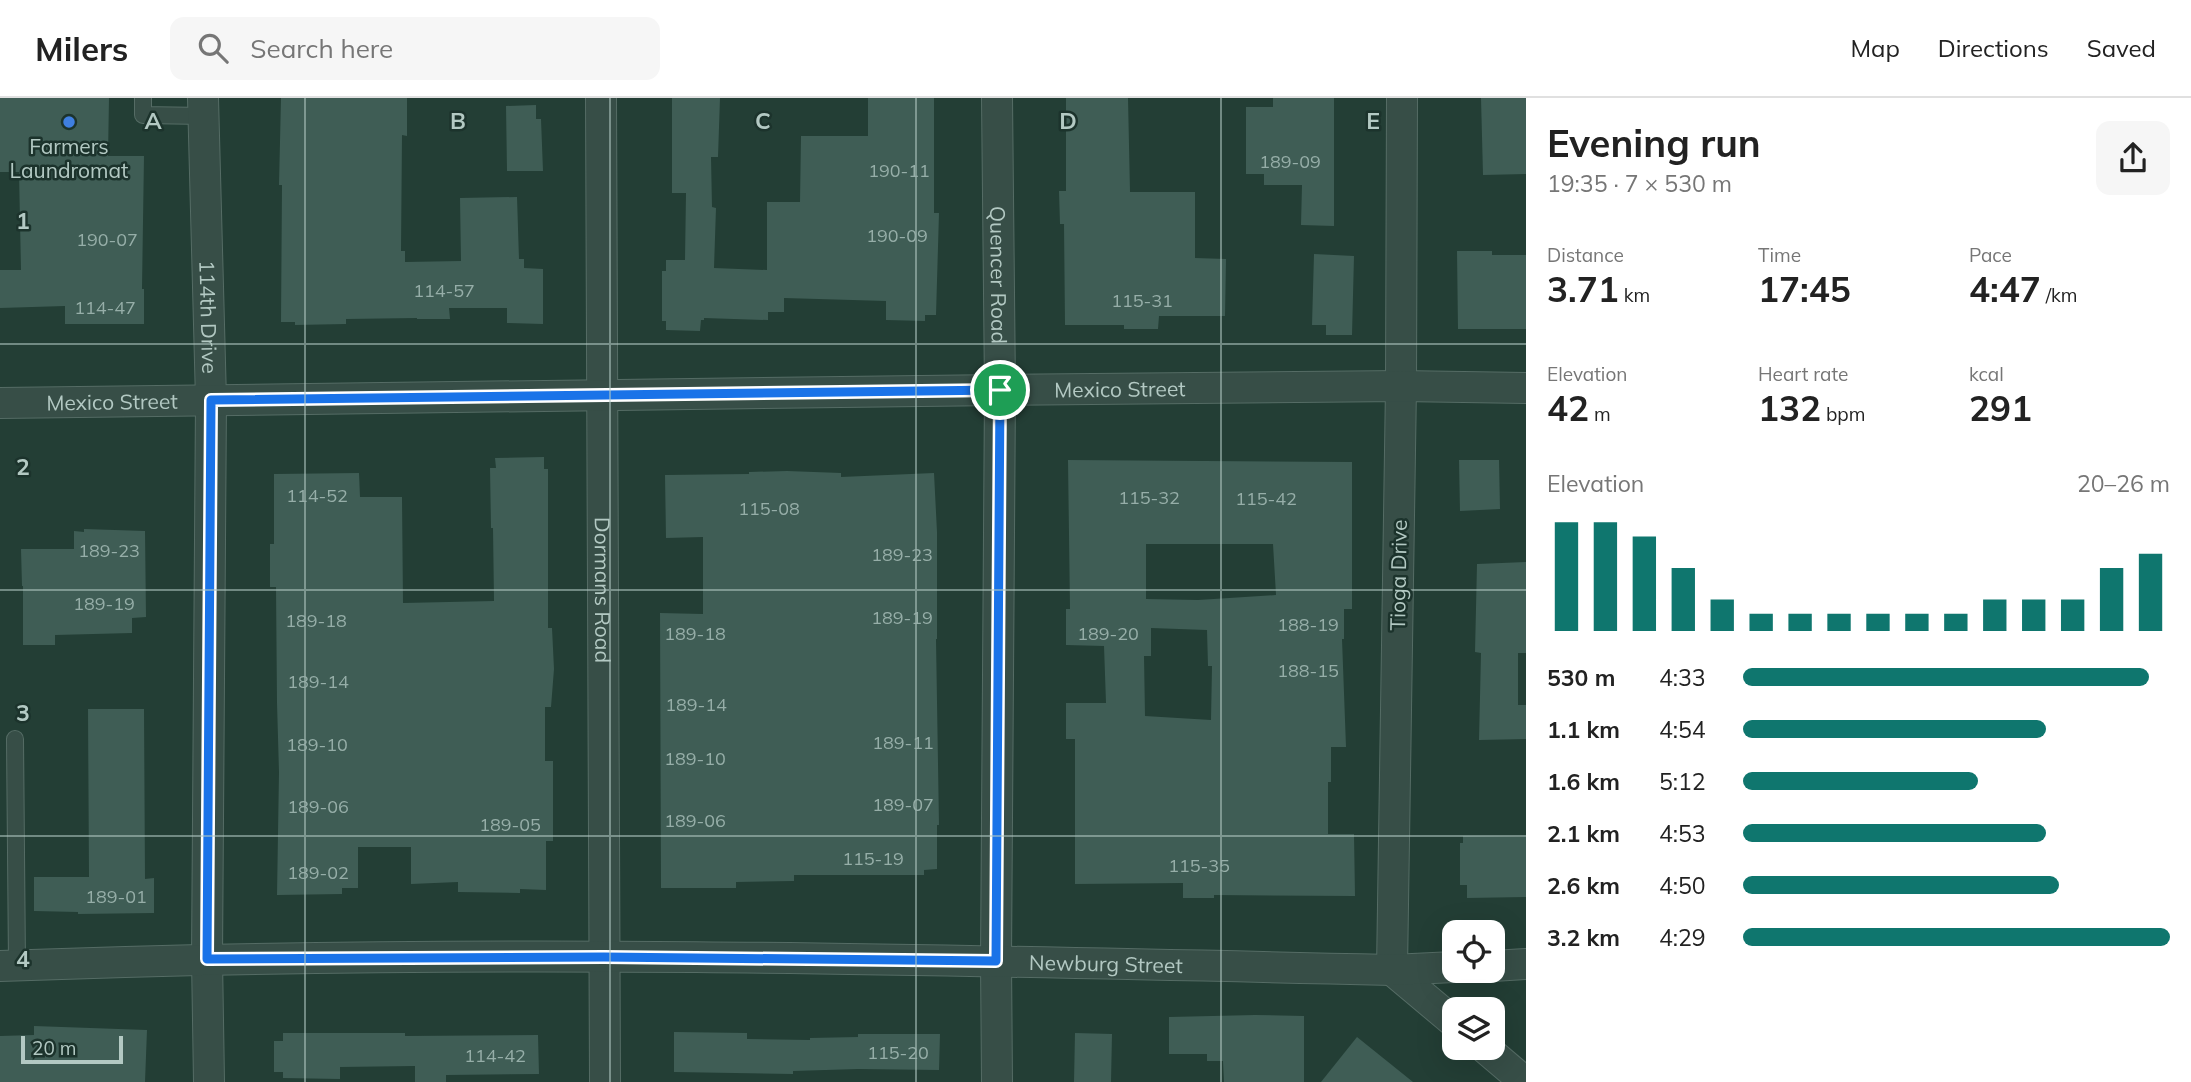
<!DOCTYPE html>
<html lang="en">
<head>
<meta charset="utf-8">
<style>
  :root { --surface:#fff; --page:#f6f6f6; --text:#222; --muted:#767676; --line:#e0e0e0; --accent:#0f766e }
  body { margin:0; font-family:Mulish,sans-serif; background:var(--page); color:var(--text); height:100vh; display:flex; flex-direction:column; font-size:26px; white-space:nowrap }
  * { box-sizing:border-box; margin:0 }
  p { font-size:23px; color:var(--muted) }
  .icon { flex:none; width:38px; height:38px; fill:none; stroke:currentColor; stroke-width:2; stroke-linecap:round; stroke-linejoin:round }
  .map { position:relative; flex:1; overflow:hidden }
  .details { display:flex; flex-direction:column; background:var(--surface); width:665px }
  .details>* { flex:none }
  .tools { position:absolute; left:1442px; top:822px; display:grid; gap:14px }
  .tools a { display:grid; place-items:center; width:63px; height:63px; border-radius:14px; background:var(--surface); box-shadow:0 7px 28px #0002; font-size:35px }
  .scale { position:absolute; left:21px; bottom:18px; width:102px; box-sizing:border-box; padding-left:7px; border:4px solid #b3c9c3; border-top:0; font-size:19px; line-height:24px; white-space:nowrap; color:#b3c9c3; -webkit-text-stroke:5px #1c332c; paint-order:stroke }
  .pin { position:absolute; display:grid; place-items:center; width:60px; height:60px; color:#fff; margin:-30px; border:4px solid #fff; border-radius:50%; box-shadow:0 2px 7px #0007 }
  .round { display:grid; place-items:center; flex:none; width:74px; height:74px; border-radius:14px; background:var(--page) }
  .headline { display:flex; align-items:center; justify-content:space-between; height:119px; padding:0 21px }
  h1 { font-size:38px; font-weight:700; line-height:52px }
  .stats { display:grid; grid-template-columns:repeat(3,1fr); gap:10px; height:119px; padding:7px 21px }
  .stats div { display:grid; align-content:center }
  .stats b { font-size:35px; font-weight:700 }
  .stats small { font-size:19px; font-weight:400 }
  .stats p { font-size:19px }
  .chart { height:196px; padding:14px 21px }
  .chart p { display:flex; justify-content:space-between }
  .chart svg { width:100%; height:126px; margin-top:7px; stroke:var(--accent); stroke-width:6 }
  ul { padding:0 21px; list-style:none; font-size:23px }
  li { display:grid; grid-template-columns:112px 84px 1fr; align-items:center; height:52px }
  li i { height:18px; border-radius:9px; background:var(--accent) }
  header { display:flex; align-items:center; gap:42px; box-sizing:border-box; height:98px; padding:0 35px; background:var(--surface); border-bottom:2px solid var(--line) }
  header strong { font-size:33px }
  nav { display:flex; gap:38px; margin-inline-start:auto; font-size:24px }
  .search { width:490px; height:63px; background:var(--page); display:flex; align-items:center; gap:18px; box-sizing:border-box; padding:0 24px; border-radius:14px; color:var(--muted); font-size:26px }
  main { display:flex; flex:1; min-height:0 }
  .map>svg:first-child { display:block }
  .building { fill:#3f5d55; fill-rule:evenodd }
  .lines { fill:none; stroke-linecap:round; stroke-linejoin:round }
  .service-casing { stroke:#556c65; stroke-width:18 }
  .minor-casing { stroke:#556c65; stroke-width:32 }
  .service { stroke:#374e47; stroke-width:16 }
  .minor { stroke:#374e47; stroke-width:30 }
  .route-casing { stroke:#fff; stroke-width:14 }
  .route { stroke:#1a73e8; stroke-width:9 }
  .grid { fill:none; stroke:#b3c9c3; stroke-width:2; stroke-opacity:0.55 }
  .shop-dot { fill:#3f7fe0; stroke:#1c332c; stroke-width:2.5 }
  .labels { text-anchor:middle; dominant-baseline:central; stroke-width:5; stroke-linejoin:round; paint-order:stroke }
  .number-label { font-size:18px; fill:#96aea8 }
  .poi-label { font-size:21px; fill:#b3c9c3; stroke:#1c332c }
  .street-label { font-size:21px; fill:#b3c9c3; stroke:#1c332c }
  .grid-label { font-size:23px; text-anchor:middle; font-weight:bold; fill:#b3c9c3; stroke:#1c332c; stroke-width:5; stroke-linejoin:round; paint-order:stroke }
</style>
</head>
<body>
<header>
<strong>Milers</strong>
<div class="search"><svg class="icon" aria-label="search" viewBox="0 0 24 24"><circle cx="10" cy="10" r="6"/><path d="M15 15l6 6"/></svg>Search here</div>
<nav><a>Map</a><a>Directions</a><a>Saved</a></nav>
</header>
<main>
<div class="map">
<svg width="1526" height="984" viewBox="0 0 1526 984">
  <rect width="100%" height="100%" fill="#233e35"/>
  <g class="building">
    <polygon points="0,0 109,0 108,58 144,58 142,191 144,191 144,226 65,226 65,208 0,210 0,172 21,172 19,74 0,74"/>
    <polygon points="281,0 407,0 407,38 402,37 401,153 405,153 405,164 461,163 460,100 517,99 519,161 524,161 524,170 543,171 543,226 507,225 507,210 449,210 450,221 417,221 417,220 346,221 346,226 295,227 295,224 281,224 282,87 279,87"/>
    <polygon points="672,0 720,0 718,59 711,59 712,109 716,110 714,170 767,172 767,104 800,104 801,38 868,38 868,0 934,0 934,115 939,115 936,217 925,217 925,223 886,222 886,203 784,200 784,214 768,214 768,222 704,220 704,222 701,222 700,233 666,232 666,223 662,223 662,173 666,173 666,162 685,162 686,95 672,95"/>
    <polygon points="1066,0 1128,0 1130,94 1195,94 1195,160 1226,161 1225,218 1159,218 1158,231 1124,231 1124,227 1065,227 1064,126 1060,126 1059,93 1066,93"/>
    <polygon points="1273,0 1334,0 1334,128 1301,127 1302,87 1264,87 1264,76 1246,76 1246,9 1273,9"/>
    <polygon points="1481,0 1526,0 1526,76 1483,77"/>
    <polygon points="536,7 536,21 541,21 543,73 507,73 506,8"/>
    <polygon points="1457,153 1492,153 1492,157 1526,157 1526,231 1458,231"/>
    <polygon points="1314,156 1354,158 1352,237 1326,237 1326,227 1312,227"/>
    <polygon points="544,359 544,371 548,371 548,530 552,530 554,571 551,609 545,609 545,663 553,663 553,743 546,743 546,792 520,791 520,795 458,794 458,784 411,786 411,749 358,749 358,790 342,790 342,796 277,797 279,674 277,605 276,489 270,489 270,446 274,446 274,376 359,375 360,399 402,399 403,505 494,503 493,430 491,430 490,370 496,370 495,360"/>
    <path d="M1068,362L1352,364V511H1344V541H1342L1346,649H1331V684H1328V736H1354L1355,798L1214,797V800H1183V785L1075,786V641H1066V605H1106L1104,548L1066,547V511H1070ZM1146,446H1273L1276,497L1198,502L1146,501ZM1151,530L1207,532L1208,568H1212L1211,622L1145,618L1144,558H1151Z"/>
    <polygon points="1459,362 1499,362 1500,411 1460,413"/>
    <polygon points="787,373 841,375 841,379 934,375 937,434 937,541 936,541 939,727 937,727 937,771 924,772 924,777 794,777 794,783 736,784 736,790 661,790 660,515 703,516 703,439 666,440 665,377 749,376 749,374"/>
    <polygon points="84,431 145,433 146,519 132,520 132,535 55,537 55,547 23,547 23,488 22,488 21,451 74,451 74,433 84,434"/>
    <polygon points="1526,464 1526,555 1518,555 1518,607 1526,607 1526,641 1479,642 1481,555 1475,554 1477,466"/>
    <polygon points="88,611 144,611 145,781 154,780 154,815 78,816 78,814 34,813 34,779 89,779"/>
    <polygon points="1463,738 1526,739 1526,799 1467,800 1467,787 1460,787 1460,745 1463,745"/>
    <polygon points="1255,917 1304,918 1304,984 1224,984 1223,963 1207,963 1207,956 1169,956 1169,919"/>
    <polygon points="34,928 147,932 145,984 0,984 0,938 34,937"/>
    <polygon points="674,934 747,935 747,941 810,942 810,940 858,939 858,936 940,936 939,972 858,971 793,973 793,976 674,974"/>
    <polygon points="283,935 405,935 405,938 538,937 539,976 446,977 446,984 415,984 415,968 340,969 340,981 283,980 283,974 274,974 274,943 283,943"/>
    <polygon points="1075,935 1112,936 1111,984 1074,984"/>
    <polygon points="1357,939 1413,984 1321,984"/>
  </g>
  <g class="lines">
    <defs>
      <g id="service">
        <polyline points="143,0 143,17 204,18"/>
        <polyline points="15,641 17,867"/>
      </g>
      <g id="minor">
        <path id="s1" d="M203,0L211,302L207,861L209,984"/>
        <path id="s2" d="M601,0L605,984"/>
        <path id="s3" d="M997,0L1000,292L996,863L997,984"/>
        <polyline points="1402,0 1401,288 1392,872 1454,924"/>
        <path id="s4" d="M0,305L1000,292L1401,288L1526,290"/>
        <path id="s5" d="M0,868C464,850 928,861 1392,872L1454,869"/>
        <polyline points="1493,868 1526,866"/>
        <polyline points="1485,950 1525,984"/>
      </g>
    </defs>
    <use href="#service" class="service-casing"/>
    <use href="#minor" class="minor-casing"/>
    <use href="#service" class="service"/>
    <use href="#minor" class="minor"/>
  </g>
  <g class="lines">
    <defs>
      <polygon id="route" points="1000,292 996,863 604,859 207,861 211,302"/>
    </defs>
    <use href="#route" class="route-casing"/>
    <use href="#route" class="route"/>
  </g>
  <path class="grid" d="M305,0V984M610,0V984M916,0V984M1221,0V984M0,246H1526M0,492H1526M0,738H1526"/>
  <circle class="shop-dot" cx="69" cy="24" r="7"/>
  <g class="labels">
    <g class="number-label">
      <text x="1290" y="63">189-09</text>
      <text x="899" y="72">190-11</text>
      <text x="897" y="137">190-09</text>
      <text x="107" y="141">190-07</text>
      <text x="444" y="192">114-57</text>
      <text x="1142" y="202">115-31</text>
      <text x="105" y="209">114-47</text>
      <text x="317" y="397">114-52</text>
      <text x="1149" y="399">115-32</text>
      <text x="1266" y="400">115-42</text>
      <text x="769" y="410">115-08</text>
      <text x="109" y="452">189-23</text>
      <text x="902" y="456">189-23</text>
      <text x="104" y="505">189-19</text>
      <text x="902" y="519">189-19</text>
      <text x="316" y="522">189-18</text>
      <text x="1308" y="526">188-19</text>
      <text x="695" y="535">189-18</text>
      <text x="1108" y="535">189-20</text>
      <text x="1308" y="572">188-15</text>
      <text x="318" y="583">189-14</text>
      <text x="696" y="606">189-14</text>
      <text x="903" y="644">189-11</text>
      <text x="317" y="646">189-10</text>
      <text x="695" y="660">189-10</text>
      <text x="903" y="706">189-07</text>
      <text x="318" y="708">189-06</text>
      <text x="695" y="722">189-06</text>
      <text x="510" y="726">189-05</text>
      <text x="873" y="760">115-19</text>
      <text x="1199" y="767">115-35</text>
      <text x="318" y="774">189-02</text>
      <text x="116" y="798">189-01</text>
      <text x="898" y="954">115-20</text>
      <text x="495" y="957">114-42</text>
    </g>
    <g class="poi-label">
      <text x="69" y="48">Farmers<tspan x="69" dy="24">Laundromat</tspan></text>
    </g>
    <g class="street-label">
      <text stroke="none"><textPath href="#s3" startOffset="177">Quencer Road</textPath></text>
      <text stroke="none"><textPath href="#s1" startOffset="219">114th Drive</textPath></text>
      <text stroke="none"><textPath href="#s4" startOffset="1120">Mexico Street</textPath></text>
      <text stroke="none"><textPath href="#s4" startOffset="112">Mexico Street</textPath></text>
      <text transform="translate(1398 477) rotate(-89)">Tioga Drive</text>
      <text stroke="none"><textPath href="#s2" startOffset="492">Dormans Road</textPath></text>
      <text stroke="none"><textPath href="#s5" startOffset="1106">Newburg Street</textPath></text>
    </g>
  </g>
  <g class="grid-label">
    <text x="153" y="31">A</text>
    <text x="458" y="31">B</text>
    <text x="763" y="31">C</text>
    <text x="1068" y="31">D</text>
    <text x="1373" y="31">E</text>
    <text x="23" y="131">1</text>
    <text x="23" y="377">2</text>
    <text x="23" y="623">3</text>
    <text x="23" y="869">4</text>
  </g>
</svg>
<div class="tools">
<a><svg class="icon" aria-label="locate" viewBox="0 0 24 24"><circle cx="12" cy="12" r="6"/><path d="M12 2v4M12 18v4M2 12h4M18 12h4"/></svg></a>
<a><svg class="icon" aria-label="layers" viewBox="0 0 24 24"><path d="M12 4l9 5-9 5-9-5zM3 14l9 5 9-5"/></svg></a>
</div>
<div class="scale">20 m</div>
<div class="pin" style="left:1000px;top:292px;background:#1e9e55"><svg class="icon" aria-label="arrive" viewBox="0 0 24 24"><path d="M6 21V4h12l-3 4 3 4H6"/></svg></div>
</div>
<section class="details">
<div class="headline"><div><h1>Evening run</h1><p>19:35 · 7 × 530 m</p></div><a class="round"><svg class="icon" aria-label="share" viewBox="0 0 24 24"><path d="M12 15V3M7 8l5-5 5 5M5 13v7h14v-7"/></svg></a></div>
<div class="stats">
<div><p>Distance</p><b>3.71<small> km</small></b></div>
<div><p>Time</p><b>17:45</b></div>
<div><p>Pace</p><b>4:47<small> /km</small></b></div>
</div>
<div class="stats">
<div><p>Elevation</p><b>42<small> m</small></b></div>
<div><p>Heart rate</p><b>132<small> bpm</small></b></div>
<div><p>kcal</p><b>291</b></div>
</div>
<div class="chart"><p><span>Elevation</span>20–26 m</p>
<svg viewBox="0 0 160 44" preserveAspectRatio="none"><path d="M5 44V6M15 44V6M25 44V11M35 44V22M45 44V33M55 44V38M65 44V38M75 44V38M85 44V38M95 44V38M105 44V38M115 44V33M125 44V33M135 44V33M145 44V22M155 44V17"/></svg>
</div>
<ul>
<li><b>530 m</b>4:33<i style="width:95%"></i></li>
<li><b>1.1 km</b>4:54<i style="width:71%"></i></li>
<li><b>1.6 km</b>5:12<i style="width:55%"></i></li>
<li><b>2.1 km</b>4:53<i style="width:71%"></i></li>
<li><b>2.6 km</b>4:50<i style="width:74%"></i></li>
<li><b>3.2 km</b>4:29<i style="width:100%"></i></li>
</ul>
</section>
</main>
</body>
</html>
